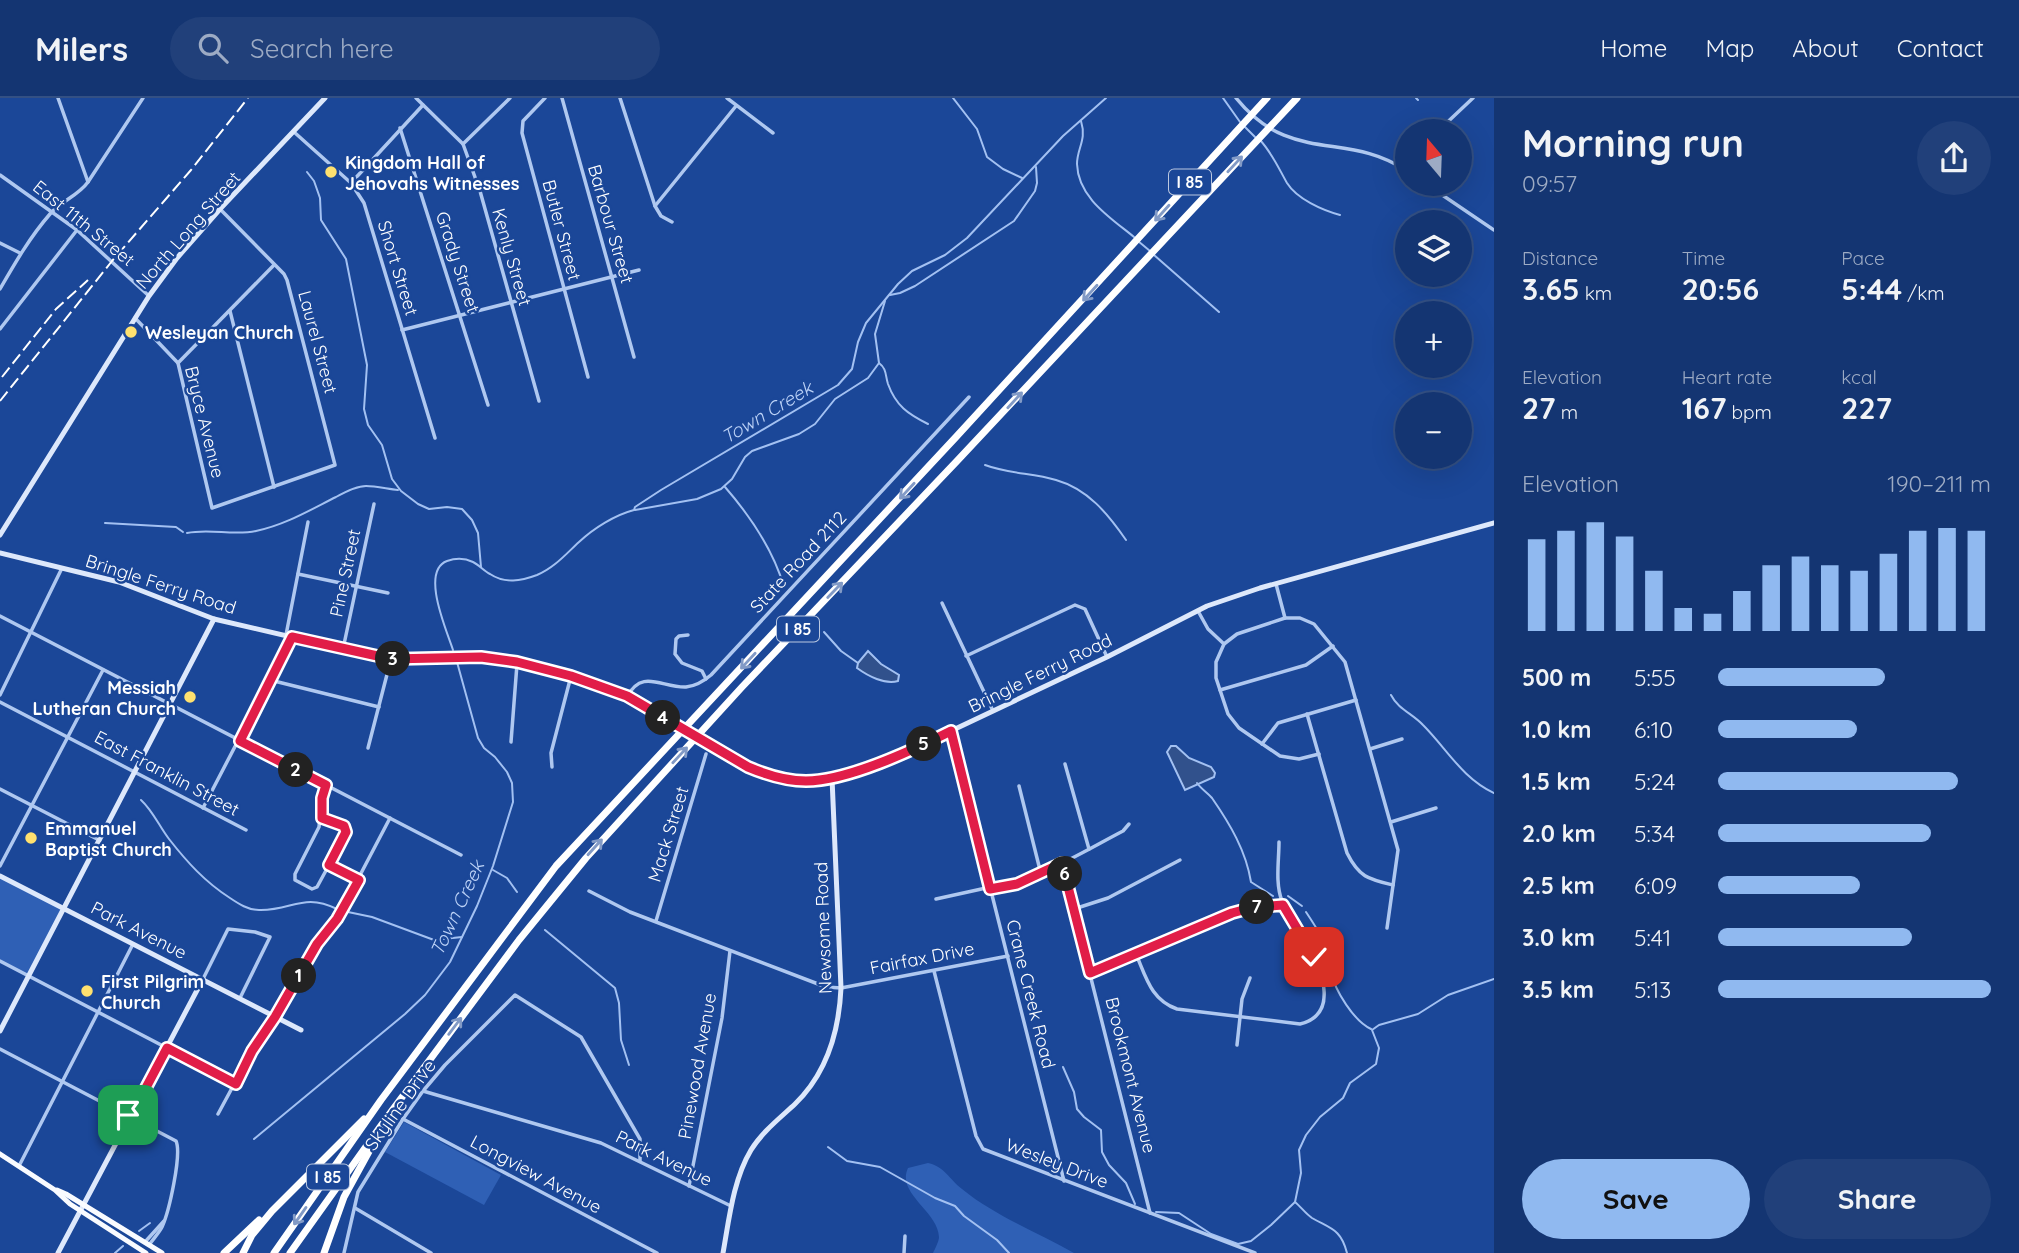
<!DOCTYPE html>
<html lang="en">
<head>
<meta charset="utf-8">
<style>
  :root { --surface:#143572; --page:#21407a; --text:#f1f3f6; --muted:#9dabc4; --line:#335084; --accent:#90b9f0 }
  body { margin:0; font-family:Quicksand,sans-serif; background:var(--page); color:var(--text); height:100vh; display:flex; flex-direction:column; font-size:26px; white-space:nowrap }
  * { box-sizing:border-box; margin:0 }
  p { font-size:23px; color:var(--muted) }
  .icon { flex:none; width:38px; height:38px; fill:none; stroke:currentColor; stroke-width:2; stroke-linecap:round; stroke-linejoin:round }
  .map { position:relative; flex:1; overflow:hidden }
  .panel { display:flex; flex-direction:column; background:var(--surface); width:525px }
  .panel>* { flex:none }
  .needle { width:46px; rotate:341deg }
  .controls { position:absolute; left:1395px; top:21px; display:grid; gap:14px }
  .controls a { display:grid; place-items:center; width:77px; height:77px; border-radius:50%; background:var(--surface); box-shadow:0 7px 28px #0002,0 0 0 2px var(--line); font-size:35px }
  .pin { position:absolute; display:grid; place-items:center; width:60px; height:60px; color:#fff; margin:-30px; border-radius:14px; box-shadow:0 4px 10px #0006 }
  .km { position:absolute; width:35px; height:35px; margin:-18px; border-radius:50%; background:#222; color:#fff; font-size:19px; line-height:35px; text-align:center }
  .round { display:grid; place-items:center; flex:none; width:74px; height:74px; border-radius:37px; background:var(--page) }
  .headline { display:flex; align-items:center; justify-content:space-between; height:119px; padding:0 28px }
  h1 { font-size:38px; font-weight:800; line-height:52px }
  .metrics { display:grid; grid-template-columns:repeat(3,1fr); gap:10px; height:119px; padding:7px 28px }
  .metrics div { display:grid; align-content:center }
  .metrics b { font-size:30px; font-weight:800 }
  .metrics small { font-size:19px; font-weight:400 }
  .metrics p { font-size:19px }
  .chart { height:196px; padding:14px 28px }
  .chart p { display:flex; justify-content:space-between }
  .chart svg { width:100%; height:126px; margin-top:7px; stroke:var(--accent); stroke-width:6 }
  .cta { display:flex; gap:14px; margin-top:auto; padding:14px 28px }
  .cta a { flex:1; height:80px; border-radius:42px; background:var(--accent); color:#111; font-size:28px; font-weight:800; line-height:80px; text-align:center }
  .cta a+a { background:var(--page); color:var(--text) }
  ul { padding:0 28px; list-style:none; font-size:23px }
  li { display:grid; grid-template-columns:112px 84px 1fr; align-items:center; height:52px }
  li i { height:18px; border-radius:9px; background:var(--accent) }
  header { display:flex; align-items:center; gap:42px; box-sizing:border-box; height:98px; padding:0 35px; background:var(--surface); border-bottom:2px solid var(--line) }
  header strong { font-size:33px }
  nav { display:flex; gap:38px; margin-inline-start:auto; font-size:24px }
  .search { width:490px; height:63px; background:var(--page); display:flex; align-items:center; gap:18px; box-sizing:border-box; padding:0 24px; border-radius:38px; color:var(--muted); font-size:26px }
  main { display:flex; flex:1; min-height:0 }
  .map>svg:first-child { display:block }
  .green { fill:#2f60b5 }
  .water { fill:#31518c; stroke:#a3c1f2; stroke-width:2 }
  .lines { fill:none; stroke-linecap:round; stroke-linejoin:round }
  .stream { stroke:#a3c1f2; stroke-width:2 }
  .street { stroke:#afc8f0; stroke-width:3.5 }
  .secondary { stroke:#dde8fb; stroke-width:5 }
  .primary { stroke:#f9fbff; stroke-width:5 }
  .highway { stroke:#fff; stroke-width:7 }
  .rail { stroke:#fff; stroke-width:2; stroke-dasharray:12 5; stroke-linecap:butt }
  .oneway { stroke:#829ac6 }
  .route-casing { stroke:#fff; stroke-width:14 }
  .route { stroke:#e11d48; stroke-width:9 }
  .poi-dot { fill:#ffe16f; stroke:#1b4798; stroke-width:2.5 }
  .labels { text-anchor:middle; dominant-baseline:central; stroke-width:5; stroke-linejoin:round; paint-order:stroke }
  .shield { fill:#1b4798; stroke:#bbc8e0; stroke-width:2 }
  .shield-label { font-size:16px; font-weight:bold; fill:#fff }
  .poi-label { font-size:18px; font-weight:bold; fill:#fff; stroke:#1b4798; text-anchor:start }
  .street-label { font-size:18px; fill:#fff; stroke:#1b4798 }
  .water-label { font-size:19px; font-style:italic; fill:#bcd2f7; stroke:#1b4798 }
</style>
</head>
<body>
<header>
<strong>Milers</strong>
<div class="search"><svg class="icon" aria-label="search" viewBox="0 0 24 24"><circle cx="10" cy="10" r="6"/><path d="M15 15l6 6"/></svg>Search here</div>
<nav><a>Home</a><a>Map</a><a>About</a><a>Contact</a></nav>
</header>
<main>
<div class="map">
<svg width="1494" height="1155" viewBox="0 0 1494 1155">
  <rect width="100%" height="100%" fill="#1b4798"/>
  <g class="green">
    <polygon points="0,778 64,810 29,877 0,863"/>
    <polygon points="404,1024 501,1077 484,1107 385,1054"/>
    <path d="M928,1065C945,1069 949,1081 962,1091C995,1118 1037,1134 1074,1155H933C935,1151 939,1143 939,1139C938,1113 896,1096 908,1070Z"/>
  </g>
  <g class="water">
    <path d="M868,553L881,566L899,577L898,583C885,587 868,578 857,570L858,565Z"/>
    <polygon points="1171,648 1176,648 1189,660 1211,669 1215,675 1214,679 1185,692 1167,654"/>
  </g>
  <g class="lines">
    <g class="stream">
      <polyline points="953,0 977,31 987,59 1003,71 1022,80"/>
      <polyline points="1223,0 1240,24"/>
      <polyline points="1416,0 1418,2"/>
      <path d="M1081,23C1087,42 1077,50 1077,66C1078,100 1111,120 1134,139"/>
      <polyline points="1244,28 1255,39"/>
      <path d="M1260,42C1272,55 1278,69 1287,85C1297,101 1322,112 1340,117"/>
      <polyline points="307,74 314,83 320,100 321,122 346,161 367,267 364,311 368,327 382,347 392,381 401,393 418,406 429,411 447,409 462,411 472,422 478,435 481,469"/>
      <polyline points="1138,143 1150,153"/>
      <polyline points="1154,157 1219,214"/>
      <polyline points="890,197 900,195 915,188 1014,123 1035,93 1037,85 1036,69"/>
      <path d="M885,203L875,236L879,265C887,271 885,277 888,286C896,308 908,316 928,326"/>
      <path d="M985,367C1009,376 1033,375 1056,382C1088,391 1108,416 1126,442"/>
      <path d="M725,389C751,419 773,451 784,489"/>
      <polyline points="635,412 697,401 721,391 732,381 745,359 752,353 799,336 815,326 835,301 868,280 879,265"/>
      <polyline points="105,425 176,429 183,434"/>
      <path d="M187,435C210,430 233,438 256,433C285,427 310,412 336,399C345,394 356,388 366,388C376,388 388,391 398,392"/>
      <polyline points="824,534 841,553 858,565"/>
      <path d="M453,552C447,533 420,473 447,463C455,460 465,460 473,464C479,467 484,473 490,476C505,486 521,483 537,477C554,470 566,456 579,444C594,430 615,417 634,412L635,409L661,392L838,287L852,271L858,244L866,225L898,186L912,173L945,157L967,140L1063,38L1106,0"/>
      <path d="M1391,597C1398,611 1413,616 1423,627C1447,651 1462,680 1494,695"/>
      <path d="M1197,685C1201,691 1207,694 1212,700C1230,726 1246,753 1251,784L1273,798"/>
      <path d="M141,702C153,713 159,728 169,741C187,764 205,784 230,800C239,806 248,812 259,812C292,813 303,794 337,811"/>
      <polyline points="493,772 507,780 517,794"/>
      <polyline points="1288,798 1302,808"/>
      <polyline points="348,814 372,819 434,842 462,839"/>
      <path d="M1306,814C1316,829 1327,846 1331,863C1331,866 1330,870 1331,874C1335,893 1354,923 1371,931"/>
      <polyline points="545,832 615,890 619,905 621,942 629,967"/>
      <polyline points="1063,969 1074,994 1077,1011 1084,1019 1101,1032 1102,1054 1109,1067 1126,1085 1135,1106"/>
      <polyline points="254,1041 405,916 425,897 450,864 477,808 493,768 513,704 512,685 507,674 495,659 484,650 478,640 457,564"/>
      <polyline points="828,1049 847,1063 880,1069 935,1100 955,1108 964,1118 997,1142 1009,1155"/>
      <polyline points="1156,1114 1179,1115 1211,1136 1238,1146 1251,1143 1271,1127 1295,1104"/>
      <polyline points="139,1133 150,1125"/>
      <polyline points="115,1155 123,1148"/>
      <path d="M1347,1155C1341,1131 1331,1131 1312,1120C1306,1116 1301,1109 1295,1104L1301,1075L1299,1052L1306,1037L1320,1019L1343,1000L1350,985L1376,966L1379,950L1372,932L1379,927L1418,916L1448,897L1494,881"/>
    </g>
    <g class="street">
      <polyline points="58,0 88,84"/>
      <polyline points="416,0 463,46 480,93 539,303"/>
      <polyline points="545,0 523,23 522,35 588,279"/>
      <polyline points="562,0 634,259"/>
      <polyline points="620,0 655,108 661,118 672,124"/>
      <polyline points="727,0 773,35"/>
      <path d="M1236,0C1291,68 1347,32 1407,73"/>
      <polyline points="400,30 488,307"/>
      <polyline points="1438,33 1473,0"/>
      <polyline points="294,34 351,85 364,105 435,340"/>
      <polyline points="463,46 510,0"/>
      <polyline points="1401,69 1407,63"/>
      <polyline points="0,77 77,132 149,198"/>
      <polyline points="351,85 423,7"/>
      <polyline points="1426,86 1494,132"/>
      <polyline points="655,108 736,8"/>
      <polyline points="0,145 20,155"/>
      <path d="M0,191C15,165 30,139 50,116C61,103 78,98 88,84L143,0"/>
      <polyline points="230,213 274,389"/>
      <polyline points="135,220 178,265 212,410 335,367 287,182 284,176 220,111"/>
      <polyline points="0,231 77,132"/>
      <polyline points="402,232 639,172"/>
      <polyline points="178,265 274,167"/>
      <polyline points="298,476 388,495"/>
      <polyline points="1276,486 1285,520"/>
      <polyline points="942,505 993,613"/>
      <polyline points="1198,513 1208,531 1224,546"/>
      <polyline points="0,518 461,757"/>
      <polyline points="286,537 308,424"/>
      <polyline points="688,537 679,538 676,541 675,556 682,565 702,573 706,581"/>
      <polyline points="343,551 374,406"/>
      <polyline points="966,558 1075,507 1085,511 1107,559"/>
      <polyline points="270,582 379,609"/>
      <polyline points="1220,592 1306,567 1333,548"/>
      <polyline points="0,597 62,470"/>
      <path d="M627,599C642,570 662,590 686,589C696,588 704,583 711,577L969,299"/>
      <polyline points="0,604 246,732"/>
      <path d="M1307,616L1347,755C1359,779 1368,781 1393,787"/>
      <polyline points="951,634 1064,1083"/>
      <polyline points="511,644 517,566"/>
      <polyline points="1262,646 1278,625 1356,602"/>
      <polyline points="368,650 391,561"/>
      <polyline points="1370,651 1402,641"/>
      <polyline points="1319,656 1299,661 1280,658 1239,630 1228,616 1216,580 1216,564 1224,546 1237,536 1285,520 1300,520 1314,526 1345,564 1398,752 1387,830"/>
      <polyline points="1065,666 1089,751"/>
      <polyline points="552,669 551,655 571,578"/>
      <polyline points="1019,688 1041,776"/>
      <polyline points="0,691 99,742"/>
      <polyline points="203,710 292,539"/>
      <polyline points="322,720 344,728 347,734 317,789 312,791 295,782 295,776 319,729 322,700 326,687"/>
      <polyline points="1391,724 1436,710"/>
      <polyline points="1062,765 1150,1115"/>
      <polyline points="329,767 358,782"/>
      <polyline points="0,768 103,572"/>
      <polyline points="589,793 630,814 826,889 841,890 1008,858"/>
      <path d="M936,801L986,790L990,791C1038,782 1079,756 1123,733L1129,726"/>
      <polyline points="1074,811 1108,800 1180,762"/>
      <polyline points="656,823 706,656"/>
      <path d="M1136,856C1146,879 1151,902 1177,911L1300,926C1338,917 1323,875 1310,850C1301,834 1288,820 1282,803C1275,785 1279,763 1279,744"/>
      <polyline points="0,863 236,986"/>
      <polyline points="934,873 976,1038 983,1051 1255,1155"/>
      <polyline points="1090,875 1232,815 1254,809 1283,807"/>
      <polyline points="203,881 228,831 255,834 270,839 240,900"/>
      <polyline points="1237,947 1242,901 1250,880"/>
      <path d="M0,951L176,1043C182,1056 169,1114 162,1129C159,1135 153,1141 149,1147"/>
      <polyline points="423,993 601,1045 731,1108"/>
      <polyline points="218,1016 252,953 275,919 317,846 337,821 390,720"/>
      <polyline points="403,1021 657,1155"/>
      <polyline points="19,1068 133,846"/>
      <polyline points="689,1088 722,920 730,853"/>
      <polyline points="355,1110 431,1155"/>
      <polyline points="145,1144 164,1123"/>
      <polyline points="344,1155 358,1094 403,1021 423,993 445,967 515,897 581,939 640,1041 640,1063"/>
      <polyline points="904,1155 905,1138"/>
    </g>
    <g class="secondary">
      <polyline points="0,437 149,198 177,160 220,111 325,0"/>
      <polyline points="0,455 119,484 214,521 343,551 391,561 497,560 571,578 627,599 759,674 799,683 819,682 841,677 936,640 1107,559 1207,508 1260,490 1494,425"/>
      <polyline points="0,778 301,932"/>
      <polyline points="0,933 214,521"/>
      <polyline points="58,1155 203,881"/>
      <path d="M723,1155C729,1122 733,1082 751,1052C762,1034 780,1020 795,1006C827,975 839,934 841,890L832,680"/>
    </g>
    <g class="primary">
      <polyline points="0,1056 55,1092 70,1106 146,1155"/>
      <polyline points="57,1092 66,1096 162,1155"/>
    </g>
    <g class="highway">
      <polyline points="224,1155 259,1122"/>
      <polyline points="243,1155 252,1137 272,1113 364,1021"/>
      <polyline points="274,1155 381,1002 556,768 956,339 1267,0"/>
      <polyline points="290,1155 385,1022 519,842 586,760 742,589 957,363 1297,0"/>
      <polyline points="324,1155 344,1099 372,1048"/>
    </g>
    <g class="rail">
      <polyline points="2,279 56,211 88,182"/>
      <polyline points="0,303 112,163 191,72 248,0"/>
    </g>
  </g>
  <defs><path id="oneway-shaft" d="M-6 0H5M1.5-3L5.5 0L1.5 3" fill="none" stroke-width="1.6" stroke-linecap="round" stroke-linejoin="round" transform="scale(1.75)"/></defs>
  <g class="oneway">
    <use href="#oneway-shaft" transform="translate(1235 66) rotate(-47)"/>
    <use href="#oneway-shaft" transform="translate(1162 115) rotate(132)"/>
    <use href="#oneway-shaft" transform="translate(1090 195) rotate(132)"/>
    <use href="#oneway-shaft" transform="translate(1015 302) rotate(-47)"/>
    <use href="#oneway-shaft" transform="translate(907 393) rotate(133)"/>
    <use href="#oneway-shaft" transform="translate(835 492) rotate(-46)"/>
    <use href="#oneway-shaft" transform="translate(748 563) rotate(133)"/>
    <use href="#oneway-shaft" transform="translate(680 657) rotate(-47)"/>
    <use href="#oneway-shaft" transform="translate(595 749) rotate(-48)"/>
    <use href="#oneway-shaft" transform="translate(455 928) rotate(-53)"/>
    <use href="#oneway-shaft" transform="translate(300 1118) rotate(125)"/>
  </g>
  <g class="lines">
    <defs>
      <path id="route" d="M128,1017L131,1018L167,950L236,986L252,953L275,919L317,846L337,821L359,782L329,767L346,734L344,728L322,720V700L326,687L240,643L292,539L391,561L481,559L517,564L571,578L627,598L748,669C767,677 786,683 806,683C848,683 913,652 951,633L990,791L1017,786L1062,765L1090,875L1232,815L1254,809L1283,807L1314,859"/>
    </defs>
    <use href="#route" class="route-casing"/>
    <use href="#route" class="route"/>
  </g>
  <g class="poi-dot">
    <circle cx="331" cy="74" r="7"/>
    <circle cx="131" cy="234" r="7"/>
    <circle cx="190" cy="599" r="7"/>
    <circle cx="31" cy="740" r="7"/>
    <circle cx="87" cy="893" r="7"/>
  </g>
  <g class="labels">
    <g class="shield">
      <rect x="1169" y="71.5" width="42" height="25" rx="5"/>
      <rect x="777" y="518.5" width="42" height="25" rx="5"/>
      <rect x="307" y="1066.5" width="42" height="25" rx="5"/>
    </g>
    <g class="shield-label">
      <text x="1190" y="84">I 85</text>
      <text x="798" y="531">I 85</text>
      <text x="328" y="1079">I 85</text>
    </g>
    <g class="poi-label">
      <text x="345" y="64">Kingdom Hall of<tspan x="345" dy="21">Jehovahs Witnesses</tspan></text>
      <text x="145" y="234">Wesleyan Church</text>
      <text x="176" y="589" text-anchor="end">Messiah<tspan x="176" dy="21">Lutheran Church</tspan></text>
      <text x="45" y="730">Emmanuel<tspan x="45" dy="21">Baptist Church</tspan></text>
      <text x="101" y="883">First Pilgrim<tspan x="101" dy="21">Church</tspan></text>
    </g>
    <g class="street-label">
      <text transform="translate(84 125) rotate(39)">East 11th Street</text>
      <text transform="translate(611 126) rotate(74)">Barbour Street</text>
      <text transform="translate(188 132) rotate(-49)">North Long Street</text>
      <text transform="translate(562 132) rotate(75)">Butler Street</text>
      <text transform="translate(512 159) rotate(74)">Kenly Street</text>
      <text transform="translate(458 164) rotate(72)">Grady Street</text>
      <text transform="translate(398 170) rotate(73)">Short Street</text>
      <text transform="translate(318 244) rotate(75)">Laurel Street</text>
      <text transform="translate(205 324) rotate(76)">Bryce Avenue</text>
      <text transform="translate(798 464) rotate(-47)">State Road 2112</text>
      <text transform="translate(345 475) rotate(-78)">Pine Street</text>
      <text transform="translate(161 486) rotate(18)">Bringle Ferry Road</text>
      <text transform="translate(1040 575) rotate(-26)">Bringle Ferry Road</text>
      <text transform="translate(167 675) rotate(28)">East Franklin Street</text>
      <text transform="translate(668 736) rotate(-73)">Mack Street</text>
      <text transform="translate(823 830) rotate(-92)">Newsome Road</text>
      <text transform="translate(139 832) rotate(27)">Park Avenue</text>
      <text transform="translate(922 860) rotate(-11)">Fairfax Drive</text>
      <text transform="translate(1031 896) rotate(76)">Crane Creek Road</text>
      <text transform="translate(697 968) rotate(-80)">Pinewood Avenue</text>
      <text transform="translate(1131 977) rotate(76)">Brookmont Avenue</text>
      <text transform="translate(400 1007) rotate(-54)">Skyline Drive</text>
      <text transform="translate(664 1060) rotate(26)">Park Avenue</text>
      <text transform="translate(1057 1065) rotate(21)">Wesley Drive</text>
      <text transform="translate(536 1076) rotate(28)">Longview Avenue</text>
    </g>
    <g class="water-label">
      <text transform="translate(767 314) rotate(-31)">Town Creek</text>
      <text transform="translate(457 810) rotate(-65)">Town Creek</text>
    </g>
  </g>
</svg>
<div class="controls">
<a><svg class="needle" viewBox="-14 -14 28 28"><path d="M0-13l5 13h-10z" fill="#e53935"/><path d="M0 13l5-13h-10z" fill="#9dabc4"/></svg></a>
<a><svg class="icon" aria-label="layers" viewBox="0 0 24 24"><path d="M12 4l9 5-9 5-9-5zM3 14l9 5 9-5"/></svg></a>
<a>+</a>
<a>−</a>
</div>
<div class="pin" style="left:128px;top:1017px;background:#1e9e55"><svg class="icon" aria-label="arrive" viewBox="0 0 24 24"><path d="M6 21V4h12l-3 4 3 4H6"/></svg></div>
<div class="pin" style="left:1314px;top:859px;background:#d93025"><svg class="icon" aria-label="check" viewBox="0 0 24 24"><path d="M5 12l5 5 9-10"/></svg></div>
<b class="km" style="left:299px;top:878px">1</b>
<b class="km" style="left:296px;top:672px">2</b>
<b class="km" style="left:393px;top:561px">3</b>
<b class="km" style="left:663px;top:620px">4</b>
<b class="km" style="left:924px;top:646px">5</b>
<b class="km" style="left:1065px;top:776px">6</b>
<b class="km" style="left:1257px;top:809px">7</b>
</div>
<section class="panel">
<div class="headline"><div><h1>Morning run</h1><p>09:57</p></div><a class="round"><svg class="icon" aria-label="share" viewBox="0 0 24 24"><path d="M12 15V3M7 8l5-5 5 5M5 13v7h14v-7"/></svg></a></div>
<div class="metrics">
<div><p>Distance</p><b>3.65<small> km</small></b></div>
<div><p>Time</p><b>20:56</b></div>
<div><p>Pace</p><b>5:44<small> /km</small></b></div>
</div>
<div class="metrics">
<div><p>Elevation</p><b>27<small> m</small></b></div>
<div><p>Heart rate</p><b>167<small> bpm</small></b></div>
<div><p>kcal</p><b>227</b></div>
</div>
<div class="chart"><p><span>Elevation</span>190–211 m</p>
<svg viewBox="0 0 160 44" preserveAspectRatio="none"><path d="M5 44V12M15 44V9M25 44V6M35 44V11M45 44V23M55 44V36M65 44V38M75 44V30M85 44V21M95 44V18M105 44V21M115 44V23M125 44V17M135 44V9M145 44V8M155 44V9"/></svg>
</div>
<ul>
<li><b>500 m</b>5:55<i style="width:61%"></i></li>
<li><b>1.0 km</b>6:10<i style="width:51%"></i></li>
<li><b>1.5 km</b>5:24<i style="width:88%"></i></li>
<li><b>2.0 km</b>5:34<i style="width:78%"></i></li>
<li><b>2.5 km</b>6:09<i style="width:52%"></i></li>
<li><b>3.0 km</b>5:41<i style="width:71%"></i></li>
<li><b>3.5 km</b>5:13<i style="width:100%"></i></li>
</ul>
<div class="cta"><a>Save</a><a>Share</a></div>
</section>
</main>
</body>
</html>
